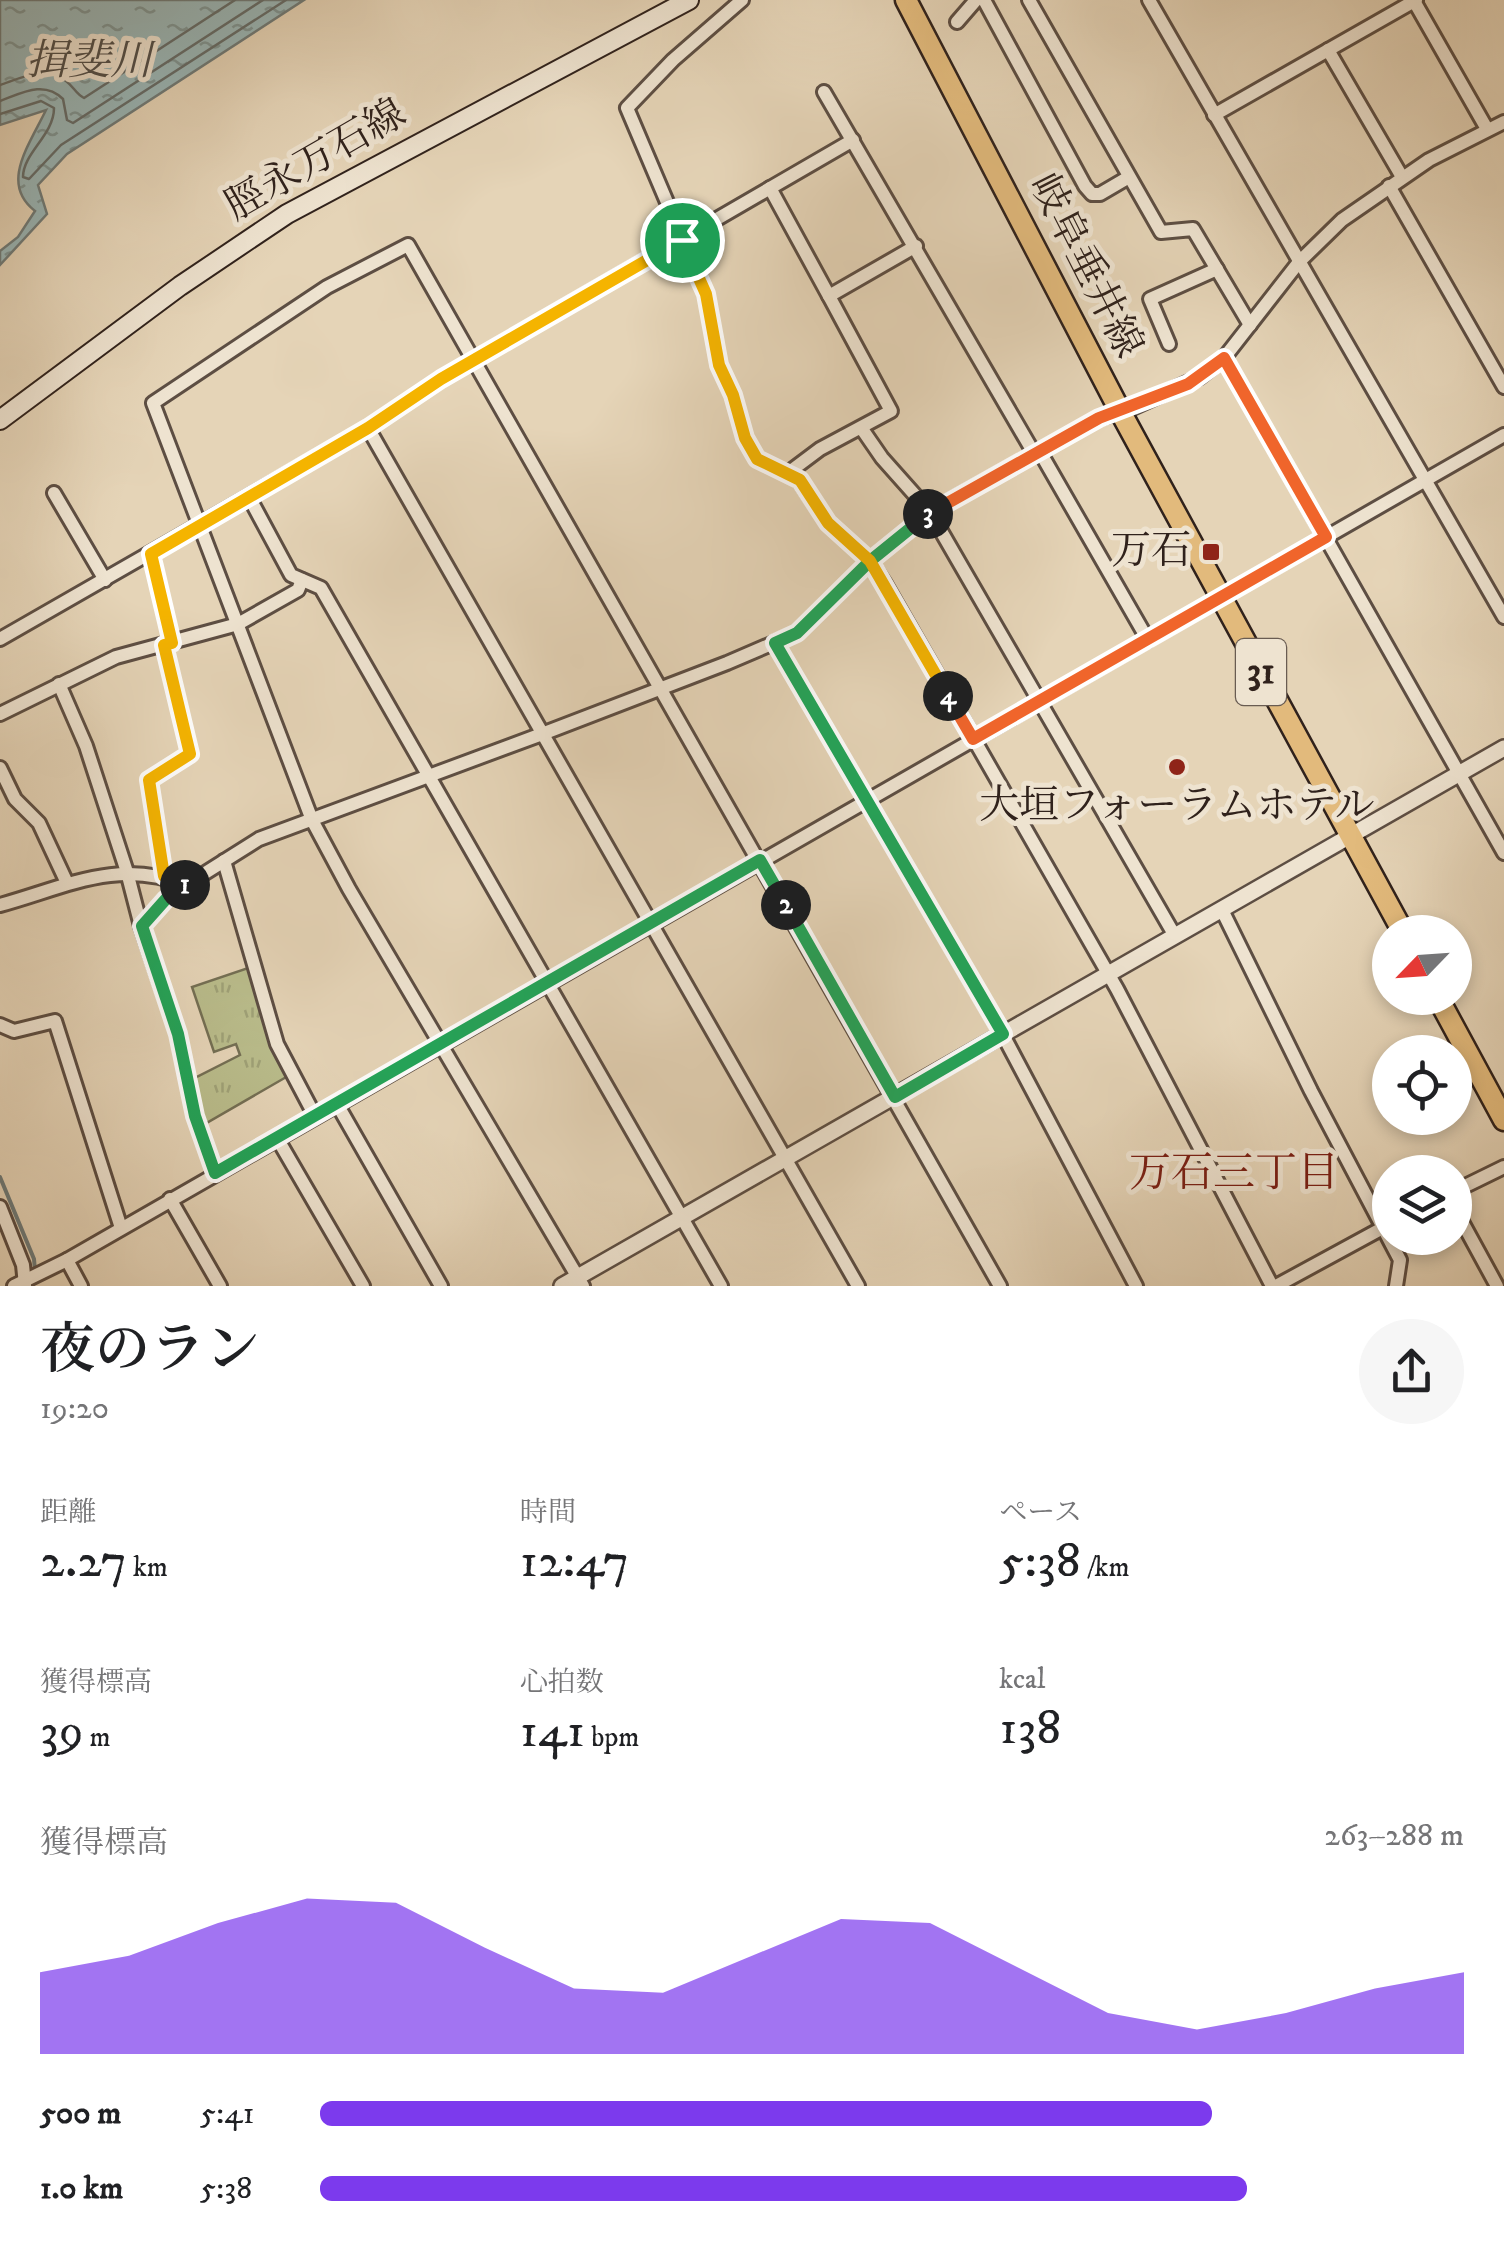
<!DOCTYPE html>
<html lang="ja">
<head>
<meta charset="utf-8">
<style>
  :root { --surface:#fff; --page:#f6f6f6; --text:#202124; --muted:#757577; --accent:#7c3aed }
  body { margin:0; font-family:"IM FELL DW Pica","Noto Serif JP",serif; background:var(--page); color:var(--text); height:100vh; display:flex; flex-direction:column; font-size:38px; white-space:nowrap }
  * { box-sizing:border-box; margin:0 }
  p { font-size:32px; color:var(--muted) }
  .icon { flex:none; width:55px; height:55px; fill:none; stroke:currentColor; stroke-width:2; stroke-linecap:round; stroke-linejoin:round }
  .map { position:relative; height:1286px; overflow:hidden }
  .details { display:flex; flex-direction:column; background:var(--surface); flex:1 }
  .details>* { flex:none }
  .needle { width:65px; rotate:245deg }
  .buttons { position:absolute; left:1372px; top:915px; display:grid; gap:20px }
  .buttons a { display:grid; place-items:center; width:100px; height:100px; border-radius:50%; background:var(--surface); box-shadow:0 5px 15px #0003; font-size:50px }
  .pin { position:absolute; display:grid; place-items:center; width:85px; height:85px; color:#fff; margin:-42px; border:5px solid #fff; border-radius:50%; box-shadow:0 2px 10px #0007 }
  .km { position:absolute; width:50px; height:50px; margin:-25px; border-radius:50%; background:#222; color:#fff; font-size:28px; line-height:50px; text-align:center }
  .round { display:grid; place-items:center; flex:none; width:105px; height:105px; border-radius:52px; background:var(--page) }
  .head { display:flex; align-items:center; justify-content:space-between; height:170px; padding:0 40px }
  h1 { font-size:55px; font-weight:600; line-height:75px }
  .metrics { display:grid; grid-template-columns:repeat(3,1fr); gap:15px; height:170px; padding:10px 40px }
  .metrics div { display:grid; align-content:center }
  .metrics b { font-size:50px; font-weight:600 }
  .metrics small { font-size:28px; font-weight:400 }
  .metrics p { font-size:28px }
  .chart { height:280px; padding:20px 40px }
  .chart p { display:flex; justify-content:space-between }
  .chart svg { width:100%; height:180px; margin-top:10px; fill:var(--accent); opacity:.7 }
  ul { padding:0 40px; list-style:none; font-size:32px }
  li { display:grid; grid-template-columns:160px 120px 1fr; align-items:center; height:75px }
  li i { height:25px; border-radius:12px; background:var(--accent) }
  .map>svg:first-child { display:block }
  .park { fill:url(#park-tufts); stroke:#746f54; stroke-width:2.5 }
  .water { fill:url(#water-ripples); stroke:#6f7b79; stroke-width:2.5 }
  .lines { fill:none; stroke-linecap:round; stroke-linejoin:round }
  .shore { stroke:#646c6a; stroke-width:2.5 }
  .stream { stroke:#6f7b79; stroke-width:4 }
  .minor-casing { stroke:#5d4e43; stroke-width:18 }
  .tertiary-casing { stroke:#5d4e43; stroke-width:20 }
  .secondary-casing { stroke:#30221c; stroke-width:22 }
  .primary-casing { stroke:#30221c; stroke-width:25 }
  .minor { stroke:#eee3d0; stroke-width:12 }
  .tertiary { stroke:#eee3d0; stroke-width:15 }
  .secondary { stroke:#eee3d0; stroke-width:18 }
  .primary { stroke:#e2ba7c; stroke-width:20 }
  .split-1-casing { stroke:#fff; stroke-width:20 }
  .split-2-casing { stroke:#fff; stroke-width:20 }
  .split-3-casing { stroke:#fff; stroke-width:20 }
  .split-4-casing { stroke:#fff; stroke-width:20 }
  .split-5-casing { stroke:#fff; stroke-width:20 }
  .split-1 { stroke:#f5b400; stroke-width:12 }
  .split-2 { stroke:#22a559; stroke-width:12 }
  .split-3 { stroke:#22a559; stroke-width:12 }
  .split-4 { stroke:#f0652b; stroke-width:12 }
  .split-5 { stroke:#f5b400; stroke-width:12 }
  .poi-dot { fill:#8f2418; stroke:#eee3d0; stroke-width:4 }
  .labels { text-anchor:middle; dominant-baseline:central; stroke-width:10; stroke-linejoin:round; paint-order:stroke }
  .shield { fill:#eee3d0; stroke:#695c52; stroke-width:2.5 }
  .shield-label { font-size:38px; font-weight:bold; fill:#30221c }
  .street-label { font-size:40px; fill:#30221c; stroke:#eee3d0 }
  .poi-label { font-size:40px; fill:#30221c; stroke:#eee3d0; text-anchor:end }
  .water-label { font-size:42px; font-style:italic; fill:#504e4a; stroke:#eee3d0 }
  .neighbourhood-label { font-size:42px; fill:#7a1f14; stroke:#eee3d0 }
</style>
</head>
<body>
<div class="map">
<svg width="1504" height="1286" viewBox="0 0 1504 1286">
  <defs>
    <pattern id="park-tufts" width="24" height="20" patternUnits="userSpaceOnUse" patternTransform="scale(2.5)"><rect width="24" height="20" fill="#b9bc8b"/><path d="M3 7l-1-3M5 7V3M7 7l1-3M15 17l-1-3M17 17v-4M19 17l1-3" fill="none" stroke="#9fa177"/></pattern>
    <pattern id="water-ripples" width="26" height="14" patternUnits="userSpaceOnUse" patternTransform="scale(2.5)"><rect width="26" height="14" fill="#99b6b7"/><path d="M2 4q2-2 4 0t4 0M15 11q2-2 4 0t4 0" fill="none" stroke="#7d9494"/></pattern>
  </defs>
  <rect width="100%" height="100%" fill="#e5d4b7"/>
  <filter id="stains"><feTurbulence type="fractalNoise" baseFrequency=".002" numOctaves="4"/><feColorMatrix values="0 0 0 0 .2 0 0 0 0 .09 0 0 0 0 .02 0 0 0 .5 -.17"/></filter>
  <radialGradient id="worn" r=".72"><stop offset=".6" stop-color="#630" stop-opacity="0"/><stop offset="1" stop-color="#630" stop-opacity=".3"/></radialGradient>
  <polygon class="park" points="251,967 288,1076 203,1125 191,1080 240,1055 236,1044 214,1052 192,987"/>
  <path class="water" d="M0,0H304L67,154L38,185L47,214L0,265V251L18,237L35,211C0,184 28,147 46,110L0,125Z"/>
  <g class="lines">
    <g class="shore">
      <path d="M0,85C21,78 45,65 66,81C74,87 76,94 84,98L235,0"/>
      <path d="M0,101C22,93 44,80 63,99L67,120L73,123L263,0"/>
      <path d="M0,114L41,101L54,108C54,135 23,153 23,177L29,179L61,145L286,0"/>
    </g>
    <polyline class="stream" points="0,1177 34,1259 35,1271"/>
    <defs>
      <g id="minor">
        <polyline points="742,0 673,60 627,108 706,294 719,365 733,395 745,438 757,459 799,480 828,523 870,561 885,584 1117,989 1272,1286"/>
        <polyline points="984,0 1085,186 1092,194 1100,194 1129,177"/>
        <polyline points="1029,0 1161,232 1193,229 1250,325"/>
        <polyline points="1149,0 1504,617"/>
        <polyline points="1414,1 1487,129"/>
        <polyline points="957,22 976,0"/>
        <polyline points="1328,50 1402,177"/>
        <polyline points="824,92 1035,455"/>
        <polyline points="1214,115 1416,0"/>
        <polyline points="1389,186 1504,387"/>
        <polyline points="770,188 829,296 916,246"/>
        <polyline points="1169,344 1150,299 1217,269"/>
        <polyline points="1224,358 1504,853"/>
        <polyline points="368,428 858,1286"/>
        <polyline points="862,429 882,458 930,512 1175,936"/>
        <polyline points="1040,452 1148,640"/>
        <polyline points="788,473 820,449 891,411 829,296"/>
        <polyline points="54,493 105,580"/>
        <polyline points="249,497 291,575 321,588 721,1286"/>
        <polyline points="151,553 172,643"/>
        <polyline points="0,639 368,428 441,379 853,140"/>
        <polyline points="775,643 1003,1035 1136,1286"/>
        <polyline points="164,645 190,754 149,780 164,876"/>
        <polyline points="59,684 86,746 127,872 141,926 178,1034 195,1116 215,1173"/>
        <polyline points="0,714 116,657 238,624 298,590 302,580"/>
        <polyline points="0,768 15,799 39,823 67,883"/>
        <polyline points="224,861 277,1044 315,1116"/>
        <path d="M0,905C66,887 117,858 186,885L259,839L542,734L727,663L797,633L870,561L930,512L1099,418L1130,409L1200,377L1224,358L1299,262L1342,220L1429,160L1504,122"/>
        <polyline points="1222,910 1311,1091 1400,1260 1396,1286"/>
        <polyline points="141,926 166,899 186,885"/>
        <polyline points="0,1025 14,1031 55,1021 121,1228"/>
        <polyline points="337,1104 441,1286"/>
        <polyline points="277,1138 363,1286"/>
        <polyline points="1455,1191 1504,1167"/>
        <polyline points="170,1199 220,1286"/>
        <polyline points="0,1207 23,1265 25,1285"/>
        <polyline points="1455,1209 1497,1286"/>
        <polyline points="67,1260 81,1286"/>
        <polyline points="14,1286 67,1260 1504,435"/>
        <polyline points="583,1286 349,889 312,820 153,403 327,287 408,245 1000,1286"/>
        <polyline points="1276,1286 1390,1224"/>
      </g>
      <polyline id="tertiary" points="562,1286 1504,748"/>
      <polyline id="secondary" points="0,420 180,286 287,214 689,0"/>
      <g id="primary">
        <polyline points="906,0 1120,411 1403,932"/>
        <polyline points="1438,998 1504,1120"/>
      </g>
    </defs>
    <use href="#minor" class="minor-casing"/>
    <use href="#tertiary" class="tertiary-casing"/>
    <use href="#secondary" class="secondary-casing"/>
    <use href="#primary" class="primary-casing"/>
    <use href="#minor" class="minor"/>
    <use href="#tertiary" class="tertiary"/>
    <use href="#secondary" class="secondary"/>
    <use href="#primary" class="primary"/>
  </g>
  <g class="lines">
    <defs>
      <polyline id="split-1" points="185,885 164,876 149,780 190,754 164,645 172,643 151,554 368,428 441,379 682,240"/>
      <polyline id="split-2" points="185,885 166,899 142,926 178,1034 195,1116 215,1173 760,860 786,905"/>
      <polyline id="split-3" points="786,905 895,1097 1003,1034 775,643 797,633 870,561 928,514"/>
      <polyline id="split-4" points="928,514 1099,418 1188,384 1224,358 1326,537 973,739 948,696"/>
      <polyline id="split-5" points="682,240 706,294 719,365 733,395 745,438 757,459 800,480 828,523 870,561 948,696"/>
    </defs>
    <use href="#split-1" class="split-1-casing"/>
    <use href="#split-2" class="split-2-casing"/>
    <use href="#split-3" class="split-3-casing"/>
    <use href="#split-4" class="split-4-casing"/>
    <use href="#split-5" class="split-5-casing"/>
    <use href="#split-1" class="split-1"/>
    <use href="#split-2" class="split-2"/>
    <use href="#split-3" class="split-3"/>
    <use href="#split-4" class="split-4"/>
    <use href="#split-5" class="split-5"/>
  </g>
  <g class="poi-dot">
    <rect x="1201" y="542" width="20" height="20" rx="5"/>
    <circle cx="1177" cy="767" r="10"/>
  </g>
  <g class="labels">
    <rect class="shield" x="1236" y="639" width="50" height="66" rx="8"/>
    <g class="shield-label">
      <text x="1261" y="672">31</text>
    </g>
    <g class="street-label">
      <text transform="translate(316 161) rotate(-30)">脛永万石線</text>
      <text transform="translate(1085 266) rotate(63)">岐阜垂井線</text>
    </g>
    <g class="poi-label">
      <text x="1191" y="552">万石</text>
      <text x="1177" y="807" text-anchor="middle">大垣フォーラムホテル</text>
    </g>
    <g class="water-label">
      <text x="89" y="62">揖斐川</text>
    </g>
    <g class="neighbourhood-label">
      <text x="1234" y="1174">万石三丁目</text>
    </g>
  </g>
  <rect width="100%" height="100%" filter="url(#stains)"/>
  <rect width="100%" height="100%" fill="url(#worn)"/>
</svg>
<div class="buttons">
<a><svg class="needle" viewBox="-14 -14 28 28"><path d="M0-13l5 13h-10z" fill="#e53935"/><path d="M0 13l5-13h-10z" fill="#757577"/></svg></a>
<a><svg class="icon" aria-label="locate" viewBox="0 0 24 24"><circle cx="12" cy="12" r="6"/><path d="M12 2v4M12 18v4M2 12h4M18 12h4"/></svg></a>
<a><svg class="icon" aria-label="layers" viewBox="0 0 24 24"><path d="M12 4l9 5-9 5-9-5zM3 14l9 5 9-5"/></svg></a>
</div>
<div class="pin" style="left:682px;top:240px;background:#1e9e55"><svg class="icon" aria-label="arrive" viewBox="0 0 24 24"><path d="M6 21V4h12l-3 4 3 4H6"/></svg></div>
<b class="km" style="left:185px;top:885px">1</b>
<b class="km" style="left:786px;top:905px">2</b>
<b class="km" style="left:928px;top:514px">3</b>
<b class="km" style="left:948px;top:696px">4</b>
</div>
<section class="details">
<div class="head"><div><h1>夜のラン</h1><p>19:20</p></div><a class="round"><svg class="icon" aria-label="share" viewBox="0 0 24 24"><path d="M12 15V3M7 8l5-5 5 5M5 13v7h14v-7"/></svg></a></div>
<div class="metrics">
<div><p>距離</p><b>2.27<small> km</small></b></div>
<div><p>時間</p><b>12:47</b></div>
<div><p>ペース</p><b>5:38<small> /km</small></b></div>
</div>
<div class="metrics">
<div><p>獲得標高</p><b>39<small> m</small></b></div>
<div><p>心拍数</p><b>141<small> bpm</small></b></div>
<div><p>kcal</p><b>138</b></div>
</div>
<div class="chart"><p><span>獲得標高</span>263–288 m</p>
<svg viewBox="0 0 160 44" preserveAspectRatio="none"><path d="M0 44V24L10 20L20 12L30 6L40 7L50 18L60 28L70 29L80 20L90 11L100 12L110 23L120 34L130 38L140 34L150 28L160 24V44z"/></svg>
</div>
<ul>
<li><b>500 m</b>5:41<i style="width:78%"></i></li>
<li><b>1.0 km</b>5:38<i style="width:81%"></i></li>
</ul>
</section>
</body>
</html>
